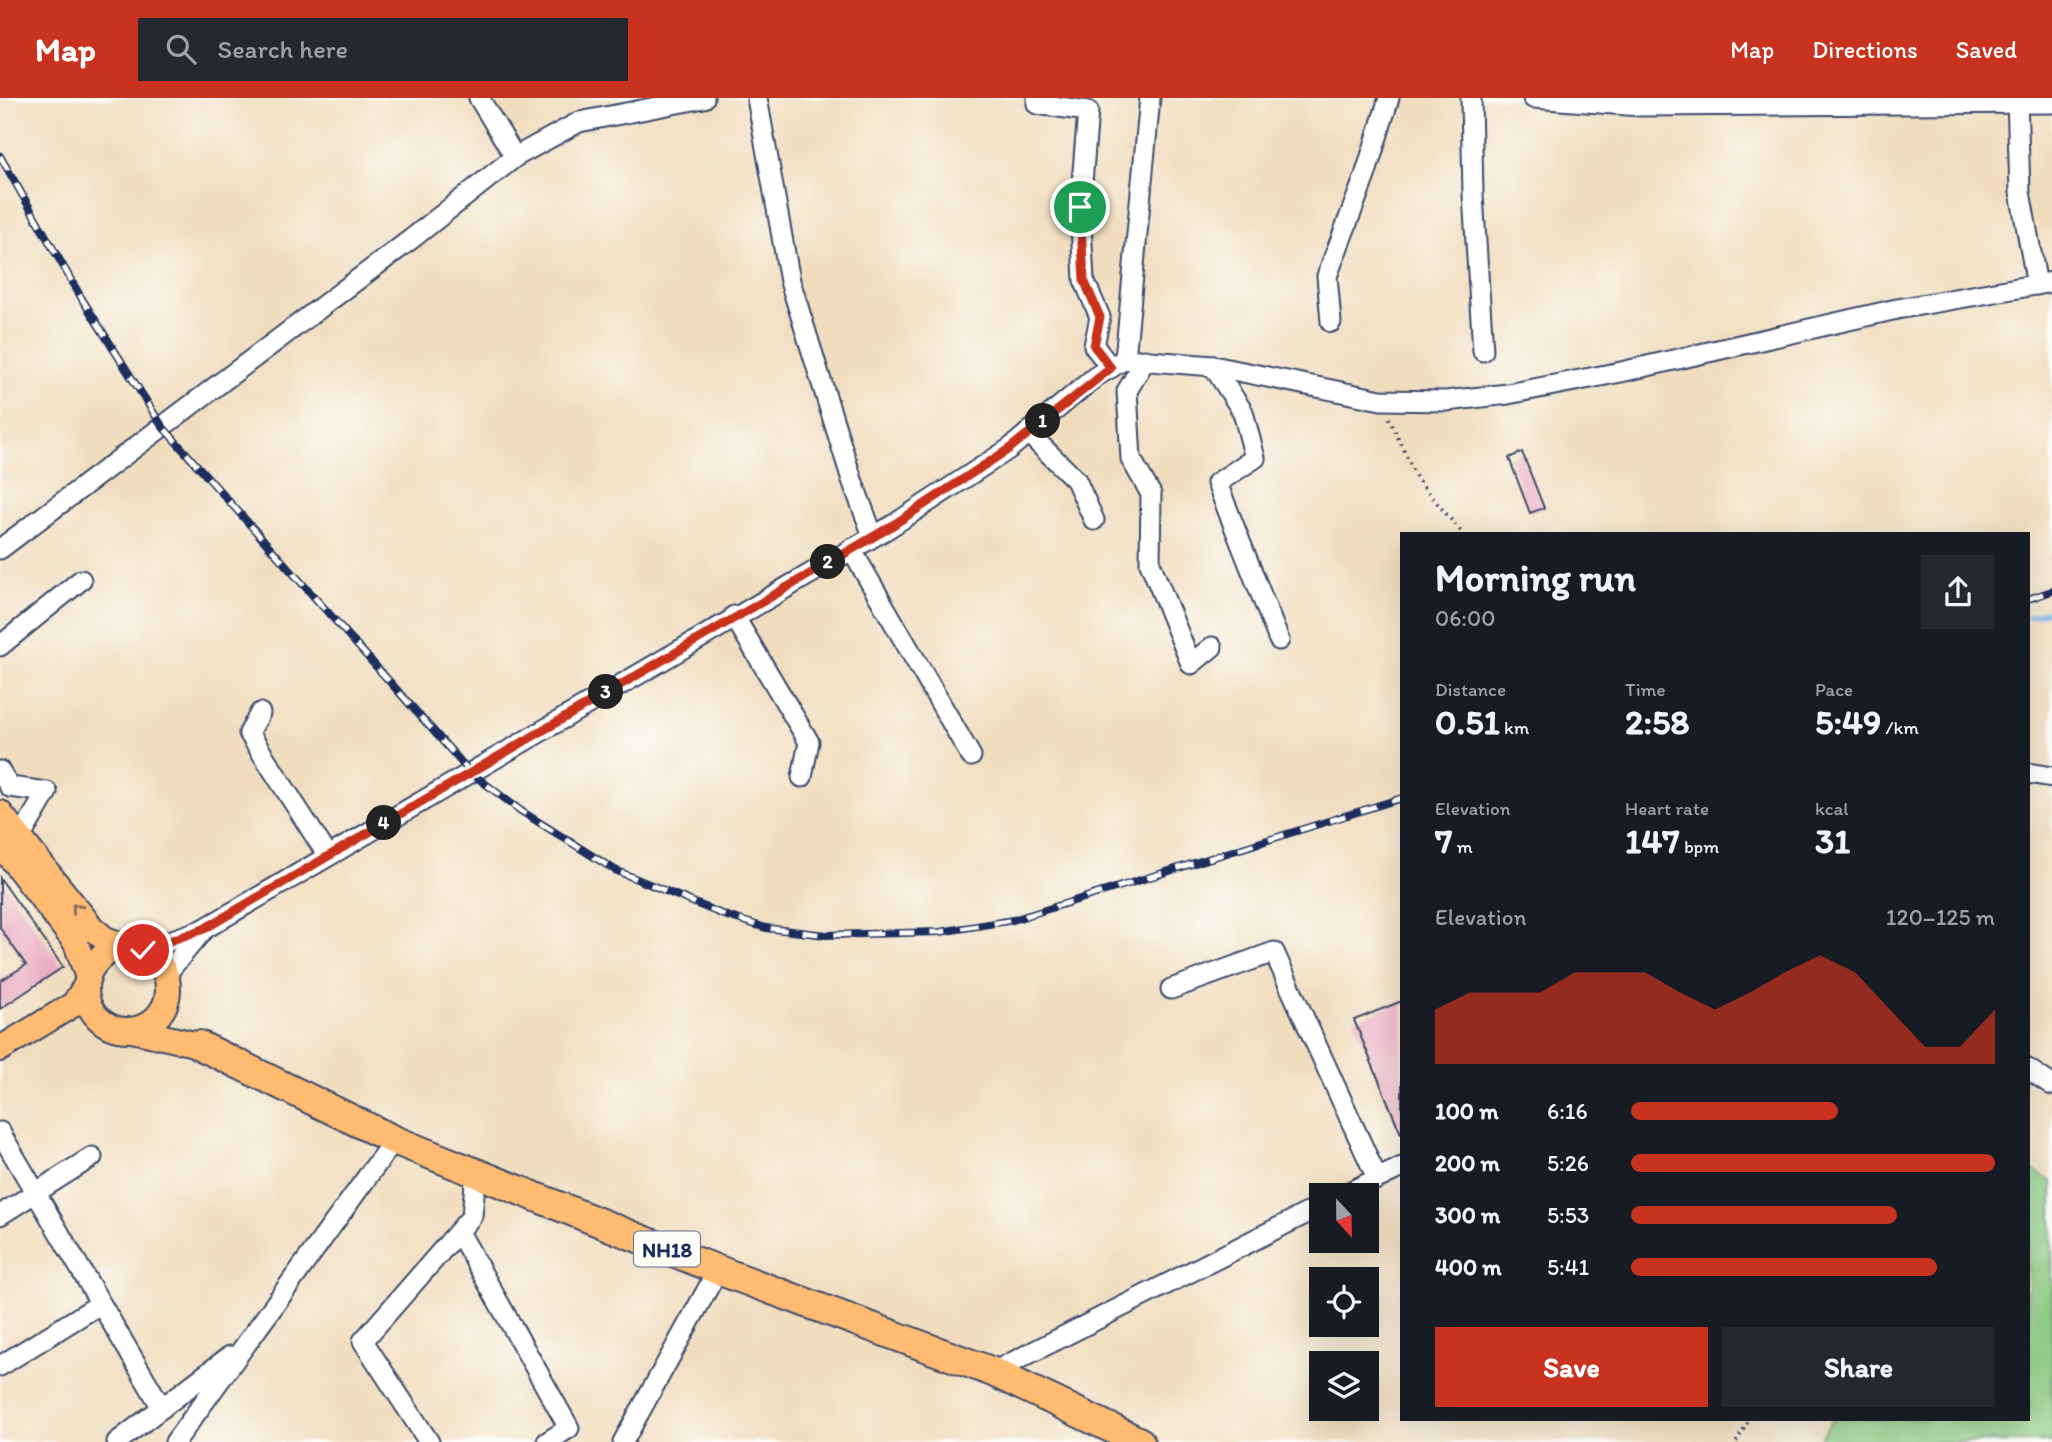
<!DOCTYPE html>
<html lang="en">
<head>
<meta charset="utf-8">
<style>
  :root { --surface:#171b24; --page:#242831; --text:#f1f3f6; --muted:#9ea1a6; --accent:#c8321e }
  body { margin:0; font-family:Itim,sans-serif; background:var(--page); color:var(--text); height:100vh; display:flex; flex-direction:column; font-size:26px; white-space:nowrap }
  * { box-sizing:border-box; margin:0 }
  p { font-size:23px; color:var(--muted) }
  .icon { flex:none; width:38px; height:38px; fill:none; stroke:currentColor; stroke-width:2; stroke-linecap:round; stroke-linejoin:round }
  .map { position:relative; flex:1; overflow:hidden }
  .details { position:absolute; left:1400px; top:434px; width:630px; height:889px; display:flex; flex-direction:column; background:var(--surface); border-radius:0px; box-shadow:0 7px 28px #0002 }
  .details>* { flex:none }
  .needle { width:46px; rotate:158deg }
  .tools { position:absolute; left:1309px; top:1085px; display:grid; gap:14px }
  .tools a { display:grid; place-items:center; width:70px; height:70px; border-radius:0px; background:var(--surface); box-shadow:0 7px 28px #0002; font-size:35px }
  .pin { position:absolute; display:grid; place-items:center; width:60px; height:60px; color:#fff; margin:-30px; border:4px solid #fff; border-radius:50%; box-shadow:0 2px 7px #0007 }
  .km { position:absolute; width:35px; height:35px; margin:-18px; border-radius:50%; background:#222; color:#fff; font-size:19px; line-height:35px; text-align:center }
  .round { display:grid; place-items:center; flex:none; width:74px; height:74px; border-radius:0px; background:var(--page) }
  .overview { display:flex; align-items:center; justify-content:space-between; height:119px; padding:0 35px }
  h1 { font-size:38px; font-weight:800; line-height:52px }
  .metrics { display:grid; grid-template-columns:repeat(3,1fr); gap:10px; height:119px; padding:7px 35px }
  .metrics div { display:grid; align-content:center }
  .metrics b { font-size:35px; font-weight:800 }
  .metrics small { font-size:19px; font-weight:400 }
  .metrics p { font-size:19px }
  .chart { height:196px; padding:14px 35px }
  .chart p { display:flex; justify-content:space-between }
  .chart svg { width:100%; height:126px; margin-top:7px; fill:var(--accent); opacity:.7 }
  .primary-button { display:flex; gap:14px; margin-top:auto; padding:14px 35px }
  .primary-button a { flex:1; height:80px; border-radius:0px; background:var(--accent); color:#fff; font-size:28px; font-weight:800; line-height:80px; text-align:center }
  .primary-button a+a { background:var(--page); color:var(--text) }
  ul { padding:0 35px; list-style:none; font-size:23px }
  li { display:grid; grid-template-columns:112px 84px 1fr; align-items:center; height:52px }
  li i { height:18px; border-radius:9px; background:var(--accent) }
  header { display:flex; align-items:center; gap:42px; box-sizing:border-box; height:98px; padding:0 35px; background:var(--accent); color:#fff }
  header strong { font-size:33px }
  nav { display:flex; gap:38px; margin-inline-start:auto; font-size:24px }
  .search { width:490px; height:63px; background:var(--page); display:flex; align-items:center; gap:18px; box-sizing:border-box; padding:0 24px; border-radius:0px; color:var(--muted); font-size:26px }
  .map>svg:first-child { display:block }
  .green { fill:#90cf85; stroke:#567f72; stroke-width:2 }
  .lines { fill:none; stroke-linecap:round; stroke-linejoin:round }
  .stream { stroke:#6fb1e4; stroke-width:5 }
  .building { fill:#eaacc0 }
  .minor-casing { stroke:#3b496c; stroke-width:23 }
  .major-casing { stroke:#3b496c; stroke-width:28 }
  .highway-casing { stroke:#3b496c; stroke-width:32 }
  .path { stroke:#3b496c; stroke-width:3.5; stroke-dasharray:2 5; stroke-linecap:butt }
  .minor { stroke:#fff; stroke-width:19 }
  .major { stroke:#ffbb71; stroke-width:24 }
  .highway { stroke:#ffbb71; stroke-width:28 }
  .rail-casing { stroke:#1b2f5e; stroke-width:8 }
  .rail { stroke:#fdfcf7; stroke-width:5; stroke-dasharray:16; stroke-linecap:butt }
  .oneway { stroke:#826e67 }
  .route-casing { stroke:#fff; stroke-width:14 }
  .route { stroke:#c8321e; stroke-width:9 }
  .labels { text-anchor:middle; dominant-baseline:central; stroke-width:7; stroke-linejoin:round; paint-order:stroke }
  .shield { fill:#fdfcf7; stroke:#5f6c8c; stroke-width:2 }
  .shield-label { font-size:21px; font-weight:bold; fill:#1b2f5e }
</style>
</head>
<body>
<header>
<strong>Map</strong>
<div class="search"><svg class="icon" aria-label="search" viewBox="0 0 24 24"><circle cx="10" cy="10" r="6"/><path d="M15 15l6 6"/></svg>Search here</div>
<nav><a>Map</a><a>Directions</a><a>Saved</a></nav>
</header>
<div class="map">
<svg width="2052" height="1344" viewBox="0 0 2052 1344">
  <rect width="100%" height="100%" fill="#fdfcf7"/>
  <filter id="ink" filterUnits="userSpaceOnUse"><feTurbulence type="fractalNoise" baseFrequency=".0143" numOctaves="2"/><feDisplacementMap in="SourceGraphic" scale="14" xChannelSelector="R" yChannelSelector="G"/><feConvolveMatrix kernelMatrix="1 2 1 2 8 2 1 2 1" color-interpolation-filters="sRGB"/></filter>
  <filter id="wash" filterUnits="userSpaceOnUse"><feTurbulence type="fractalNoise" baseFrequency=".00686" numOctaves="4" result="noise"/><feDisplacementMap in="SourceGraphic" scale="28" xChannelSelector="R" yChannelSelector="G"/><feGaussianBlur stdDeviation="1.57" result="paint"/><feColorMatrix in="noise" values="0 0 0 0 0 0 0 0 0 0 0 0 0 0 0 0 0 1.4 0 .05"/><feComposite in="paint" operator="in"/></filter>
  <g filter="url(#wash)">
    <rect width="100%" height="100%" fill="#f0ddbe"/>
    <polygon class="green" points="2028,1069 2052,1084 2052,1344 1818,1344 1833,1321 2028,1321"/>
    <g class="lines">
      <polyline class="stream" points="2028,519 2052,512"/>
    </g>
    <g id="blocks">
      <g class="building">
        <polygon points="1522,354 1544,410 1530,415 1509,360"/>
        <polygon points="0,780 63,869 0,911 0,883 26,867 0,830"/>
        <polygon points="1402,903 1402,1036 1401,1036 1354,922"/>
      </g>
    </g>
  </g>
  <g filter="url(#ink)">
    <use href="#blocks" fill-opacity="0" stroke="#3b496c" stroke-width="2"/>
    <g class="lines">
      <defs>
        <g id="minor">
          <polyline points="479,0 515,59"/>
          <polyline points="757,0 790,183 852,382 873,438"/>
          <polyline points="1037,0 1037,6 1088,13 1080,109 1084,182 1100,219 1094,248 1111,270"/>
          <polyline points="1471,0 1473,97 1483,253"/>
          <polyline points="1533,0 1640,8 2052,5"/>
          <polyline points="2017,0 2020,94 2037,187"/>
          <polyline points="1331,224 1327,178 1365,78 1389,0"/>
          <polyline points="1125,261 1150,0"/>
          <polyline points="1145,262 1127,293 1131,361 1151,396 1150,465 1191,566 1212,549"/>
          <polyline points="1213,268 1243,314 1255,360 1217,385 1279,542"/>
          <polyline points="1028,335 1076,382 1094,422"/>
          <polyline points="0,451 410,142 515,59 579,24 704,0"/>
          <polyline points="851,451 971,658"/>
          <polyline points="734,518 809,644 802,679"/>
          <polyline points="0,548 81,482"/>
          <polyline points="260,615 249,635 328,758"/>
          <polyline points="0,673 10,689 47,694 20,740"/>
          <polyline points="2028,675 2052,679"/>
          <polyline points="204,831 890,429 1009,351 1095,279 1125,261 1213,268 1381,302 1446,303 1508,296 1621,274 1897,211 2052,184"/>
          <polyline points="143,852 204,831 166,876"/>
          <polyline points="1171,891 1274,854 1377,1080"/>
          <polyline points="2028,971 2052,987"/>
          <polyline points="0,1034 162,1310"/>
          <polyline points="1343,1097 1402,1069"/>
          <polyline points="0,1117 92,1059"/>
          <polyline points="459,1134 569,1330 547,1344"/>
          <polyline points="0,1268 100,1206"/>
          <polyline points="993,1274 1321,1108"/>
          <polyline points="117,1344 230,1258"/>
          <polyline points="175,1344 394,1042"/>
          <polyline points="429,1344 363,1243 472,1118 476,1075"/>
          <polyline points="623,1344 718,1172"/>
        </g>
        <g id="major">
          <polyline points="0,715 92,830 105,841 128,849"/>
          <polyline points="0,746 76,845 88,880"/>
          <circle cx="127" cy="891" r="41"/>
          <polyline points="132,932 199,947"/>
          <polyline points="0,951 74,906 86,887"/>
        </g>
        <polyline id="highway" points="199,947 394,1042 718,1172 993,1274 1140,1344"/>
      </defs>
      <use href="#minor" class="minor-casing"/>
      <use href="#major" class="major-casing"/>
      <use href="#highway" class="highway-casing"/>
      <g class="path">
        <polyline points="1389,320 1417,381 1463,436"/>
        <polyline points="1736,1344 1750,1321"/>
      </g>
      <use href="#minor" class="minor"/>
      <use href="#major" class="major"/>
      <use href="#highway" class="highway"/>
      <defs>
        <g id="rail">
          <polyline points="0,58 82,201 162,328 470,674 521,713 615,772 724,817 766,830 826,837 940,834 1013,822 1402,700"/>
          <polyline points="2028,501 2052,493"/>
        </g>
      </defs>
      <use href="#rail" class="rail-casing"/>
      <use href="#rail" class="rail"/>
    </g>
    <defs><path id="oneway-chevron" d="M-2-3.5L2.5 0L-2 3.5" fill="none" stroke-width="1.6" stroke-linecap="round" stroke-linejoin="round" transform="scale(1.75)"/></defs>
    <use class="oneway" href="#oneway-chevron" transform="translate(76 810) rotate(-129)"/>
  </g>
  <g class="lines" filter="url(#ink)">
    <defs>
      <polyline id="route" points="143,852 204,831 890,429 1009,351 1111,270 1094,248 1100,219 1084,182 1080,109"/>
    </defs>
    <use href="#route" class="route-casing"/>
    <use href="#route" class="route"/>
  </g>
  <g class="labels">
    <rect class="shield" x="634" y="1133.5" width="66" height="35" rx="5"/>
    <g class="shield-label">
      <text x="667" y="1151">NH18</text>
    </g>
  </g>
</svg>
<div class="tools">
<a><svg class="needle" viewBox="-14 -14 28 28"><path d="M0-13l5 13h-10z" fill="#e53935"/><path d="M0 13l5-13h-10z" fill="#9ea1a6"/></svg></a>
<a><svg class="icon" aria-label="locate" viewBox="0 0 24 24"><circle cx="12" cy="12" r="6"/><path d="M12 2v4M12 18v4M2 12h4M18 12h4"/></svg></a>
<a><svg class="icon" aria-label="layers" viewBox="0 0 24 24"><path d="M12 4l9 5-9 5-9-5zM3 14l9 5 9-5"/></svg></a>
</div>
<div class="pin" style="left:1080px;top:109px;background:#1e9e55"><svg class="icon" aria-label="arrive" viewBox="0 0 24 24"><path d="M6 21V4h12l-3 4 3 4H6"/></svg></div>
<div class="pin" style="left:143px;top:852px;background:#d93025"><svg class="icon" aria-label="check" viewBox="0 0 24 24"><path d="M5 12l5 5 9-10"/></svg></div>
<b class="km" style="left:1043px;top:323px">1</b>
<b class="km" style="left:828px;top:464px">2</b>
<b class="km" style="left:606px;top:594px">3</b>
<b class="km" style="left:384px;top:725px">4</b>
<section class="details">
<div class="overview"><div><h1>Morning run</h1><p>06:00</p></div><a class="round"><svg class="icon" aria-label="share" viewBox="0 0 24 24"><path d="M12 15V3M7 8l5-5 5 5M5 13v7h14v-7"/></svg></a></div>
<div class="metrics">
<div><p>Distance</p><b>0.51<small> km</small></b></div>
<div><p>Time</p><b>2:58</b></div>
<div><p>Pace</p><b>5:49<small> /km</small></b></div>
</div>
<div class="metrics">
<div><p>Elevation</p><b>7<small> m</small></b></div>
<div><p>Heart rate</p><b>147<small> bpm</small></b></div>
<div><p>kcal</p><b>31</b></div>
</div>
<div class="chart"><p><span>Elevation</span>120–125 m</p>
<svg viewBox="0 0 160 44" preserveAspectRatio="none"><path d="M0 44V25L10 19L20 19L30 19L40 12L50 12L60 12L70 19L80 25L90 19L100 12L110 6L120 12L130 25L140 38L150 38L160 25V44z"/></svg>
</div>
<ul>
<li><b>100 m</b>6:16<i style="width:57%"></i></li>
<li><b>200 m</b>5:26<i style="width:100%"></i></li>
<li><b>300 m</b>5:53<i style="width:73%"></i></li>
<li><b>400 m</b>5:41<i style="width:84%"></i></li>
</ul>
<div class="primary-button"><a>Save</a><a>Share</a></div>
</section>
</div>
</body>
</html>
